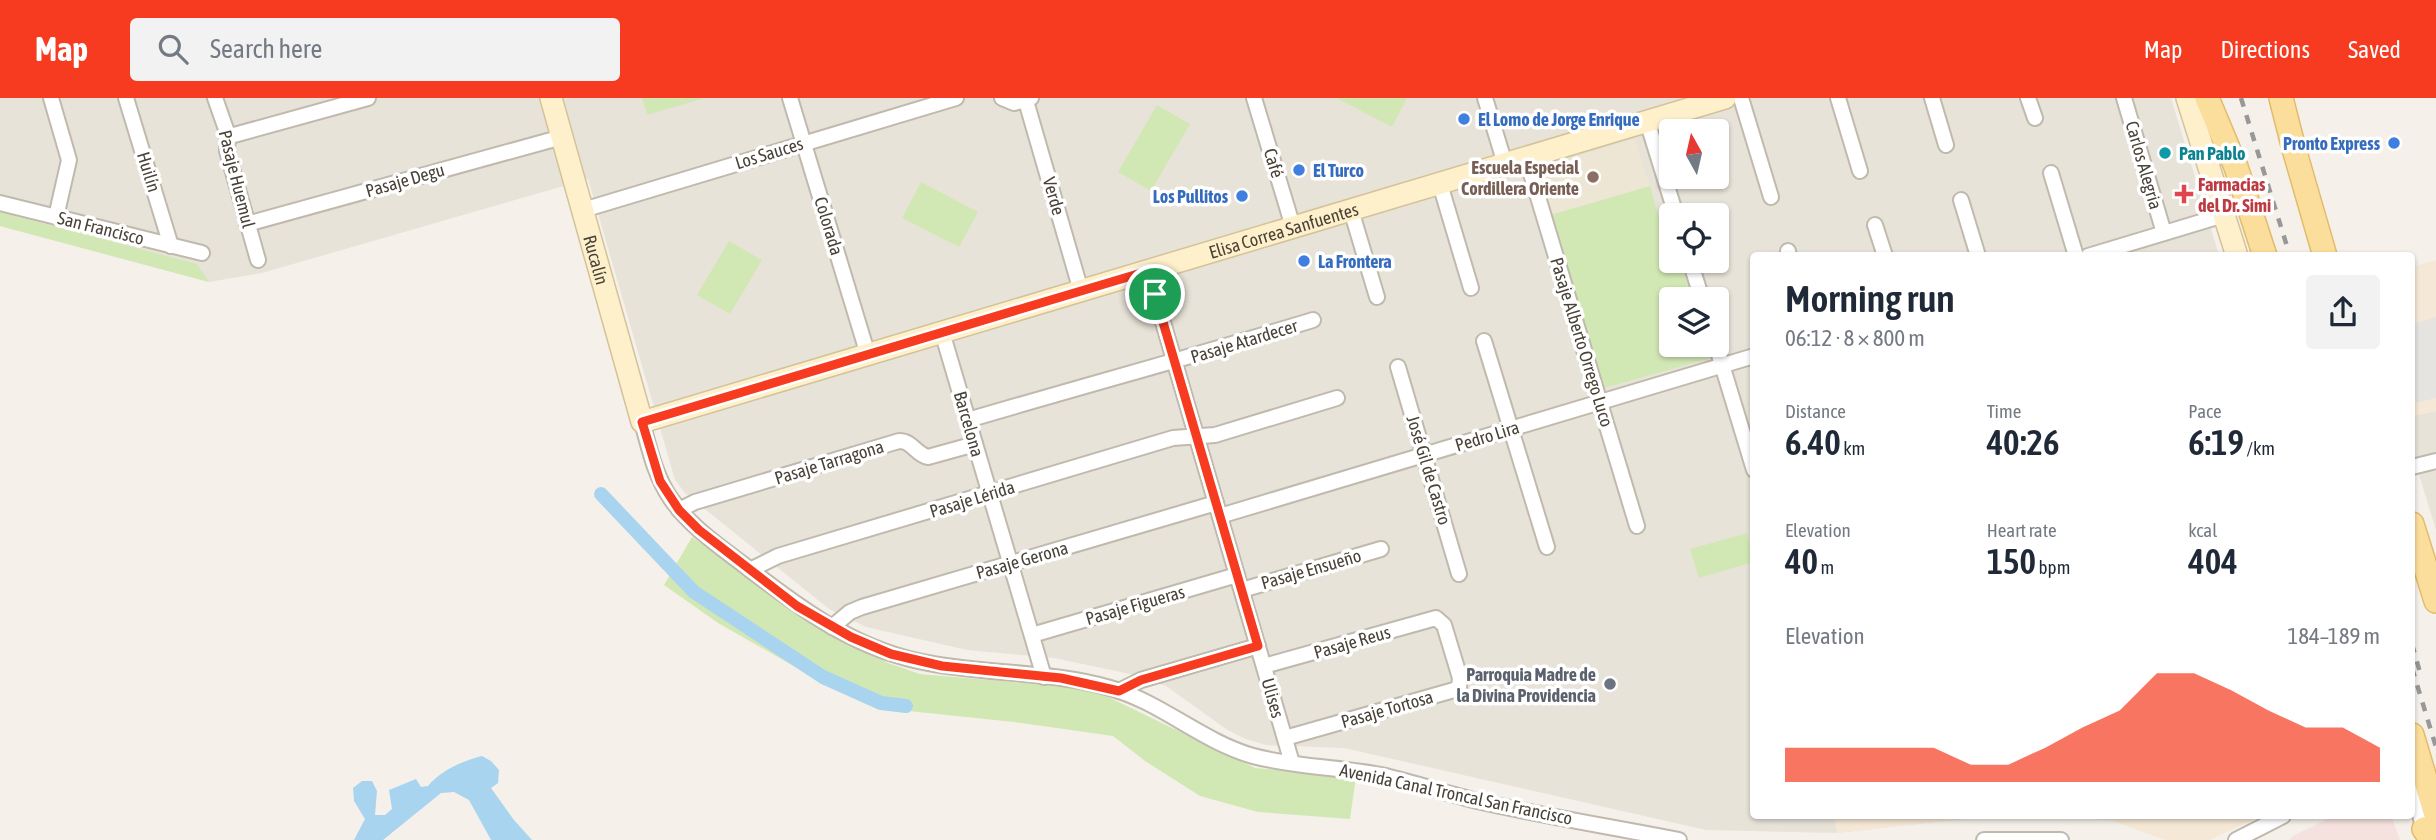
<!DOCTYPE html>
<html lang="en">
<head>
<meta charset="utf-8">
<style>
  :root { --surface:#fff; --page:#f2f2f3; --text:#1f2937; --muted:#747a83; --accent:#f63b20 }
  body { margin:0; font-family:"Asap Condensed",sans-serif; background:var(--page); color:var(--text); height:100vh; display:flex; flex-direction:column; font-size:26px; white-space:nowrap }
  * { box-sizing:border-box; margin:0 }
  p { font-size:23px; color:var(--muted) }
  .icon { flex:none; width:38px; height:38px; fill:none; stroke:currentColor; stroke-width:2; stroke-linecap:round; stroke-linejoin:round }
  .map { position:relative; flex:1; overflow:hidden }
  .drawer { position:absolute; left:1750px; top:154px; width:665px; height:567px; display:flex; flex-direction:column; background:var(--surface); border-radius:7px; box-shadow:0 2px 5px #0004 }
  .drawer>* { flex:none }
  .needle { width:46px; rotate:352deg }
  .buttons { position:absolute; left:1659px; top:21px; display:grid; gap:14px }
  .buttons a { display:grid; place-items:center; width:70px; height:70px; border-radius:7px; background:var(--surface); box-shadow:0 2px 5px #0004; font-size:35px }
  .pin { position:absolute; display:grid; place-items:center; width:60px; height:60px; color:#fff; margin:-30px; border:4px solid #fff; border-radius:50%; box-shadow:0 2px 7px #0007 }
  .round { display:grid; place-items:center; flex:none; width:74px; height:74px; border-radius:7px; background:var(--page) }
  .head { display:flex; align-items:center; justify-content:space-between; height:119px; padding:0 35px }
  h1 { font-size:38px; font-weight:600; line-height:52px }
  .metrics { display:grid; grid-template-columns:repeat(3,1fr); gap:10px; height:119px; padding:7px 35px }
  .metrics div { display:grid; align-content:center }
  .metrics b { font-size:35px; font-weight:600 }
  .metrics small { font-size:19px; font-weight:400 }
  .metrics p { font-size:19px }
  .chart { height:196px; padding:14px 35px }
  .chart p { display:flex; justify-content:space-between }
  .chart svg { width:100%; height:126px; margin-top:7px; fill:var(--accent); opacity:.7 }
  header { display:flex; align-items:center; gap:42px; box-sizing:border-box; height:98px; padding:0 35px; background:var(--accent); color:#fff }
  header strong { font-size:33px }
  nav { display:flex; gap:38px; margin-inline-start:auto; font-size:24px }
  .search { width:490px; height:63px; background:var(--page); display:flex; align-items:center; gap:18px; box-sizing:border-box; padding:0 24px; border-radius:7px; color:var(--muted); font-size:26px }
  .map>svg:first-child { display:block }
  .residential { fill:#e8e3d8; fill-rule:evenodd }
  .commercial { fill:#f6e8d6 }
  .education { fill:#ede6d4 }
  .medical { fill:#f5e1de }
  .green { fill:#d2e8b4 }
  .parking { fill:#e6e4e1 }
  .water { fill:#a8d4ef }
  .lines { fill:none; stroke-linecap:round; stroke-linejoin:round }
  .canal { stroke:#a8d4ef; stroke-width:14 }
  .street-casing { stroke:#c0b9ad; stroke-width:18 }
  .secondary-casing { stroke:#d3c39a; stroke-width:24 }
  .primary-casing { stroke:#e2bb6b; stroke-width:26 }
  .street { stroke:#fff; stroke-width:14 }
  .secondary { stroke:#fef0cb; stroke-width:21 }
  .primary { stroke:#fcde9c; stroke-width:23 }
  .rail { stroke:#989898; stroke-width:4.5; stroke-dasharray:9 9; stroke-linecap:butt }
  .route-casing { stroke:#fff; stroke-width:14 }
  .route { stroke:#f63b20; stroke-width:9 }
  .shop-dot { fill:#3f7fe0; stroke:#fff; stroke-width:2.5 }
  .culture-dot { fill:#0f9aa8; stroke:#fff; stroke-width:2.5 }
  .education-dot { fill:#8d6e63; stroke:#fff; stroke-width:2.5 }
  .health-dot { fill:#e0444e; stroke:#fff; stroke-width:2.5 }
  .worship-dot { fill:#6b7280; stroke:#fff; stroke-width:2.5 }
  .labels { text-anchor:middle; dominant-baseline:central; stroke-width:7; stroke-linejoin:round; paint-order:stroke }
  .shop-label { font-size:18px; font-weight:bold; fill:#366cbe; stroke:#fff; text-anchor:start }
  .street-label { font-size:18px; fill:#494238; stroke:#fff }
  .culture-label { font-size:18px; font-weight:bold; fill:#0d838f; stroke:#fff; text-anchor:start }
  .education-label { font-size:18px; font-weight:bold; fill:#785e54; stroke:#fff; text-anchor:end }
  .health-label { font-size:18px; font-weight:bold; fill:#be3a42; stroke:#fff; text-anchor:start }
  .worship-label { font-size:18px; font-weight:bold; fill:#5b616d; stroke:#fff; text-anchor:end }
</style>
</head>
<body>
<header>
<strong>Map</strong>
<div class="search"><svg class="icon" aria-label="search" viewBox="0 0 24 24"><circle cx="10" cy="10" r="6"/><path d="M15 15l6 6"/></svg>Search here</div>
<nav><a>Map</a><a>Directions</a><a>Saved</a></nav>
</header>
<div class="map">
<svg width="2436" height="742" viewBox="0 0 2436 742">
  <rect width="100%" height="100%" fill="#f5f1ea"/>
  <g class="residential">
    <path d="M0,0H2171L2219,157L1754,158V718H1989L1837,735L1706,732L1344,650L1266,647L1245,641L1226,631L1166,588L1130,576L1054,560L967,552L866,529L829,511L685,395L675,382L588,81L262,175L209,184L0,128ZM1671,33H1717V79H1671ZM1671,117H1717V163H1671ZM1671,201H1717V247H1671Z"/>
    <polygon points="2436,313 2436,432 2412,354 2412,318"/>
  </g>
  <g class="commercial">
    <polygon points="2436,162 2436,313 2412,318 2412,169"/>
    <polygon points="1834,718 1989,718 1837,735"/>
    <polygon points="2066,718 2261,718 2210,742 2165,742 2113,723"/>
  </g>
  <polygon class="education" points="1635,41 1650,88 1551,117 1537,70"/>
  <polygon class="medical" points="2334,718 2391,718 2400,742 2289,742 2293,738"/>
  <g class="green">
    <polygon points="642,0 705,0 647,17"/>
    <polygon points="1336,0 1407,0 1392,29"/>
    <polygon points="1157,7 1190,26 1151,93 1118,74"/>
    <polygon points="921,84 978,114 959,149 902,120"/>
    <polygon points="1650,88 1671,166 1681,167 1692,201 1671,201 1671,247 1707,247 1711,260 1604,290 1551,117"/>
    <polygon points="0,114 197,166 209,184 0,128"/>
    <polygon points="729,143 762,162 730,216 697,197"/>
    <polygon points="1747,435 1753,464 1699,480 1690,451"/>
    <polygon points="692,439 771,496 888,565 920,576 1070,589 1102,596 1255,670 1356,679 1350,721 1258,714 1200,698 1145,663 1113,638 1014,624 880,610 825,586 718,525 664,487"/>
  </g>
  <polygon class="parking" points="2436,219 2436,300 2416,305 2412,289 2412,226"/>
  <path class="water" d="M482,658L491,663L499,672L498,685L491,690L514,722L532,742H491L469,702L454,694L441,695L383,742H354L365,721L354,703L353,690L362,683H372L377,693L375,717H385L392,711L389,692L416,681L421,689L428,688C441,672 463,663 482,658Z"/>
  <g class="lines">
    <polyline class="canal" points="601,396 694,494 823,579 881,605 906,608"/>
    <defs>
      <g id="street">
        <polyline points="51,0 69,62 56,119"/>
        <polyline points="126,0 171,148"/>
        <polyline points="215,0 228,37 227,53 258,162"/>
        <polyline points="790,0 868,257"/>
        <polyline points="1002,0 1014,5 1031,0"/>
        <polyline points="1254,0 1293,129"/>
        <polyline points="1485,0 1505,66"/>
        <polyline points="1741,0 1771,99"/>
        <polyline points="1838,0 1860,73"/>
        <polyline points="1932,0 1946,47"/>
        <polyline points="2028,0 2035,20"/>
        <polyline points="2124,0 2164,135"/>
        <polyline points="1026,3 1081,193"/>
        <polyline points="1647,23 1676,117"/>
        <polyline points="228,37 234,37 368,0"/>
        <polyline points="1526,59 1637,428"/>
        <polyline points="2051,75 2076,158"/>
        <polyline points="1440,86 1471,190"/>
        <polyline points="1961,102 1978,158"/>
        <polyline points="0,105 202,155"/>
        <polyline points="583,112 956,0"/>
        <polyline points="1351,112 1377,199"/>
        <polyline points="247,126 562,39"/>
        <polyline points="1875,127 1885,158"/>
        <polyline points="1788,153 1789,158"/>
        <polyline points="2088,158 2224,117"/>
        <polyline points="1690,163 1702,201"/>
        <polyline points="1148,173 1292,665"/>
        <polyline points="942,234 1044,579"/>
        <polyline points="1484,243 1547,449"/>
        <polyline points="1716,247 1754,372"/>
        <polyline points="1398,269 1459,476"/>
        <path d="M968,322C1083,288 1198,257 1313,222"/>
        <path d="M642,324C649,350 655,378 671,401C689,427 715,445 740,464C794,506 849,548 918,563C981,577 1048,572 1110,590C1161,604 1201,643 1253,658C1294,669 1339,669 1381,677C1413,684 1445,695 1477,703C1544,718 1612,729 1679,742"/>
        <polyline points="2412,369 2436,363"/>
        <path d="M679,412L695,404L899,343C913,343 915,356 928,359L975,346"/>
        <polyline points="1220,418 1754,258"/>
        <polyline points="750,472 778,458 1173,340 1215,337 1337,300"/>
        <polyline points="1242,492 1381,451"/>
        <polyline points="832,529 850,514 862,509 1216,405"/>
        <polyline points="1032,537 1237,477"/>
        <polyline points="1264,568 1436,520 1444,527 1460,580 1459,589 1454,592 1285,640"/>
        <polyline points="1119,593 1141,582 1258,548"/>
        <polyline points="2412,689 2424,731"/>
        <polyline points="1984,742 2061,742"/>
        <polyline points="2236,742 2283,718"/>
      </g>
      <g id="secondary">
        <path id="s1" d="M551,0L642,324L1725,0"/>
        <polyline points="2187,0 2237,158"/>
      </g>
      <g id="primary">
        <polyline points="2207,0 2236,69 2265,158"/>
        <polyline points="2281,0 2294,51 2325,158"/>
        <polyline points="2412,426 2436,503"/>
        <polyline points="2412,637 2436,717"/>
        <polyline points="2424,731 2432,742"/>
      </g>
    </defs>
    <use href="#street" class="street-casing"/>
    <use href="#secondary" class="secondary-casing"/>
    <use href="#primary" class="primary-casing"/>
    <use href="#street" class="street"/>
    <use href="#secondary" class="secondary"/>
    <use href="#primary" class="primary"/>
    <g class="rail">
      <polyline points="2241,0 2290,158"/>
      <polyline points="2412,546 2421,578"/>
      <polyline points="2412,570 2436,649"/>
    </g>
  </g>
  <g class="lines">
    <defs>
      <polygon id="route" points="1148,173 1258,548 1141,582 1119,593 1061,580 942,568 891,556 851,539 797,508 699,432 679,412 660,383 642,324"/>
    </defs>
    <use href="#route" class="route-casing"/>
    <use href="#route" class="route"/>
  </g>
  <g class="shop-dot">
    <circle cx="1464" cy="21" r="7"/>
    <circle cx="2394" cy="45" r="7"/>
    <circle cx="1299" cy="72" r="7"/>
    <circle cx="1242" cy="98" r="7"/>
    <circle cx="1304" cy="163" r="7"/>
  </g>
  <circle class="culture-dot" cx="2165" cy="55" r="7"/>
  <circle class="education-dot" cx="1593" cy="79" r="7"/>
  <path class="health-dot" d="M2180.5 85.5h7v7h7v7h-7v7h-7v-7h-7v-7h7z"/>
  <circle class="worship-dot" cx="1610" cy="586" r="7"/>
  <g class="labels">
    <g class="shop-label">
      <text x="1478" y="21">El Lomo de Jorge Enrique</text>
      <text x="2380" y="45" text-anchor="end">Pronto Express</text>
      <text x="1313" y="72">El Turco</text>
      <text x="1228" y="98" text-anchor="end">Los Pullitos</text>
      <text x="1318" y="163">La Frontera</text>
    </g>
    <g class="street-label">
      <text transform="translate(769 55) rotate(-17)">Los Sauces</text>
      <text transform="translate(1274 65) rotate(73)">Café</text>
      <text transform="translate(2144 67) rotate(74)">Carlos Alegria</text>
      <text transform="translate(149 74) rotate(73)">Huilín</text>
      <text transform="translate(237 81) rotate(76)">Pasaje Huemul</text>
      <text transform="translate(405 82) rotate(-16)">Pasaje Degu</text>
      <text transform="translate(1054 98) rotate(74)">Verde</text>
      <text transform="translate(829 128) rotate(73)">Colorada</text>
      <text transform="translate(101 130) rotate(14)">San Francisco</text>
      <text stroke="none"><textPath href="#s1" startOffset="1006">Elisa Correa Sanfuentes</textPath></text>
      <text stroke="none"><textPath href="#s1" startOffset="168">Rucalín</textPath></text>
      <text transform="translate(1244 243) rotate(-17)">Pasaje Atardecer</text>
      <text transform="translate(1582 244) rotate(73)">Pasaje Alberto Orrego Luco</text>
      <text transform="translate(969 326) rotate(74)">Barcelona</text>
      <text transform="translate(1487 338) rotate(-17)">Pedro Lira</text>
      <text transform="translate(829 364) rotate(-17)">Pasaje Tarragona</text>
      <text transform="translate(1429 372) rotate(73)">José Gil de Castro</text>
      <text transform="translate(972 401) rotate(-17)">Pasaje Lérida</text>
      <text transform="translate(1022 462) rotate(-16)">Pasaje Gerona</text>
      <text transform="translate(1311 471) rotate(-16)">Pasaje Ensueño</text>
      <text transform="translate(1135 507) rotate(-16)">Pasaje Figueras</text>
      <text transform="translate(1352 544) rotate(-16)">Pasaje Reus</text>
      <text transform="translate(1273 600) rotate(74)">Ulises</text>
      <text transform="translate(1387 611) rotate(-16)">Pasaje Tortosa</text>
      <text transform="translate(1456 696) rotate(12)">Avenida Canal Troncal San Francisco</text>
    </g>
    <g class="culture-label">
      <text x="2179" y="55">Pan Pablo</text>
    </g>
    <g class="education-label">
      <text x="1579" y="69">Escuela Especial<tspan x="1579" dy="21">Cordillera Oriente</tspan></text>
    </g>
    <g class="health-label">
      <text x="2198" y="86">Farmacias<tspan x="2198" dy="21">del Dr. Simi</tspan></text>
    </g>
    <g class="worship-label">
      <text x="1596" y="576">Parroquia Madre de<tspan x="1596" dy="21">la Divina Providencia</tspan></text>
    </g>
  </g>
</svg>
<div class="buttons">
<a><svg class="needle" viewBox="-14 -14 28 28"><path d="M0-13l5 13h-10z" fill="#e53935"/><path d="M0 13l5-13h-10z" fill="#747a83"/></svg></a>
<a><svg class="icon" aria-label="locate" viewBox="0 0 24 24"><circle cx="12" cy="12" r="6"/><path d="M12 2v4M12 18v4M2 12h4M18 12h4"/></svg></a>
<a><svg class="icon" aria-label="layers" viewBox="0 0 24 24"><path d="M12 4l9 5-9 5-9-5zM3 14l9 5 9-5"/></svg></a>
</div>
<div class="pin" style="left:1155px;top:196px;background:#1e9e55"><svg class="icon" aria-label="arrive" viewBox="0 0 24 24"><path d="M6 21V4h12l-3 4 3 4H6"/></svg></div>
<section class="drawer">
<div class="head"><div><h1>Morning run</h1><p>06:12 · 8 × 800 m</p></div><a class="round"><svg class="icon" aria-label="share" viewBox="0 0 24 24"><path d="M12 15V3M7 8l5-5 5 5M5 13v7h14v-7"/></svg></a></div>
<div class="metrics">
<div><p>Distance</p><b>6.40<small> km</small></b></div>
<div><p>Time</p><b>40:26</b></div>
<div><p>Pace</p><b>6:19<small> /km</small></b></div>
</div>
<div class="metrics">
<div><p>Elevation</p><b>40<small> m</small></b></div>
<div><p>Heart rate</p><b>150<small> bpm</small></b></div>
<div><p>kcal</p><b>404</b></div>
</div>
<div class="chart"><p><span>Elevation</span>184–189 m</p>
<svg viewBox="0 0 160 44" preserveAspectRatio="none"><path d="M0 44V32L10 32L20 32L30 32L40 32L50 38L60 38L70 32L80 25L90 19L100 6L110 6L120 12L130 19L140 25L150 25L160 32V44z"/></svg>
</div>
</section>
</div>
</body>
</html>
